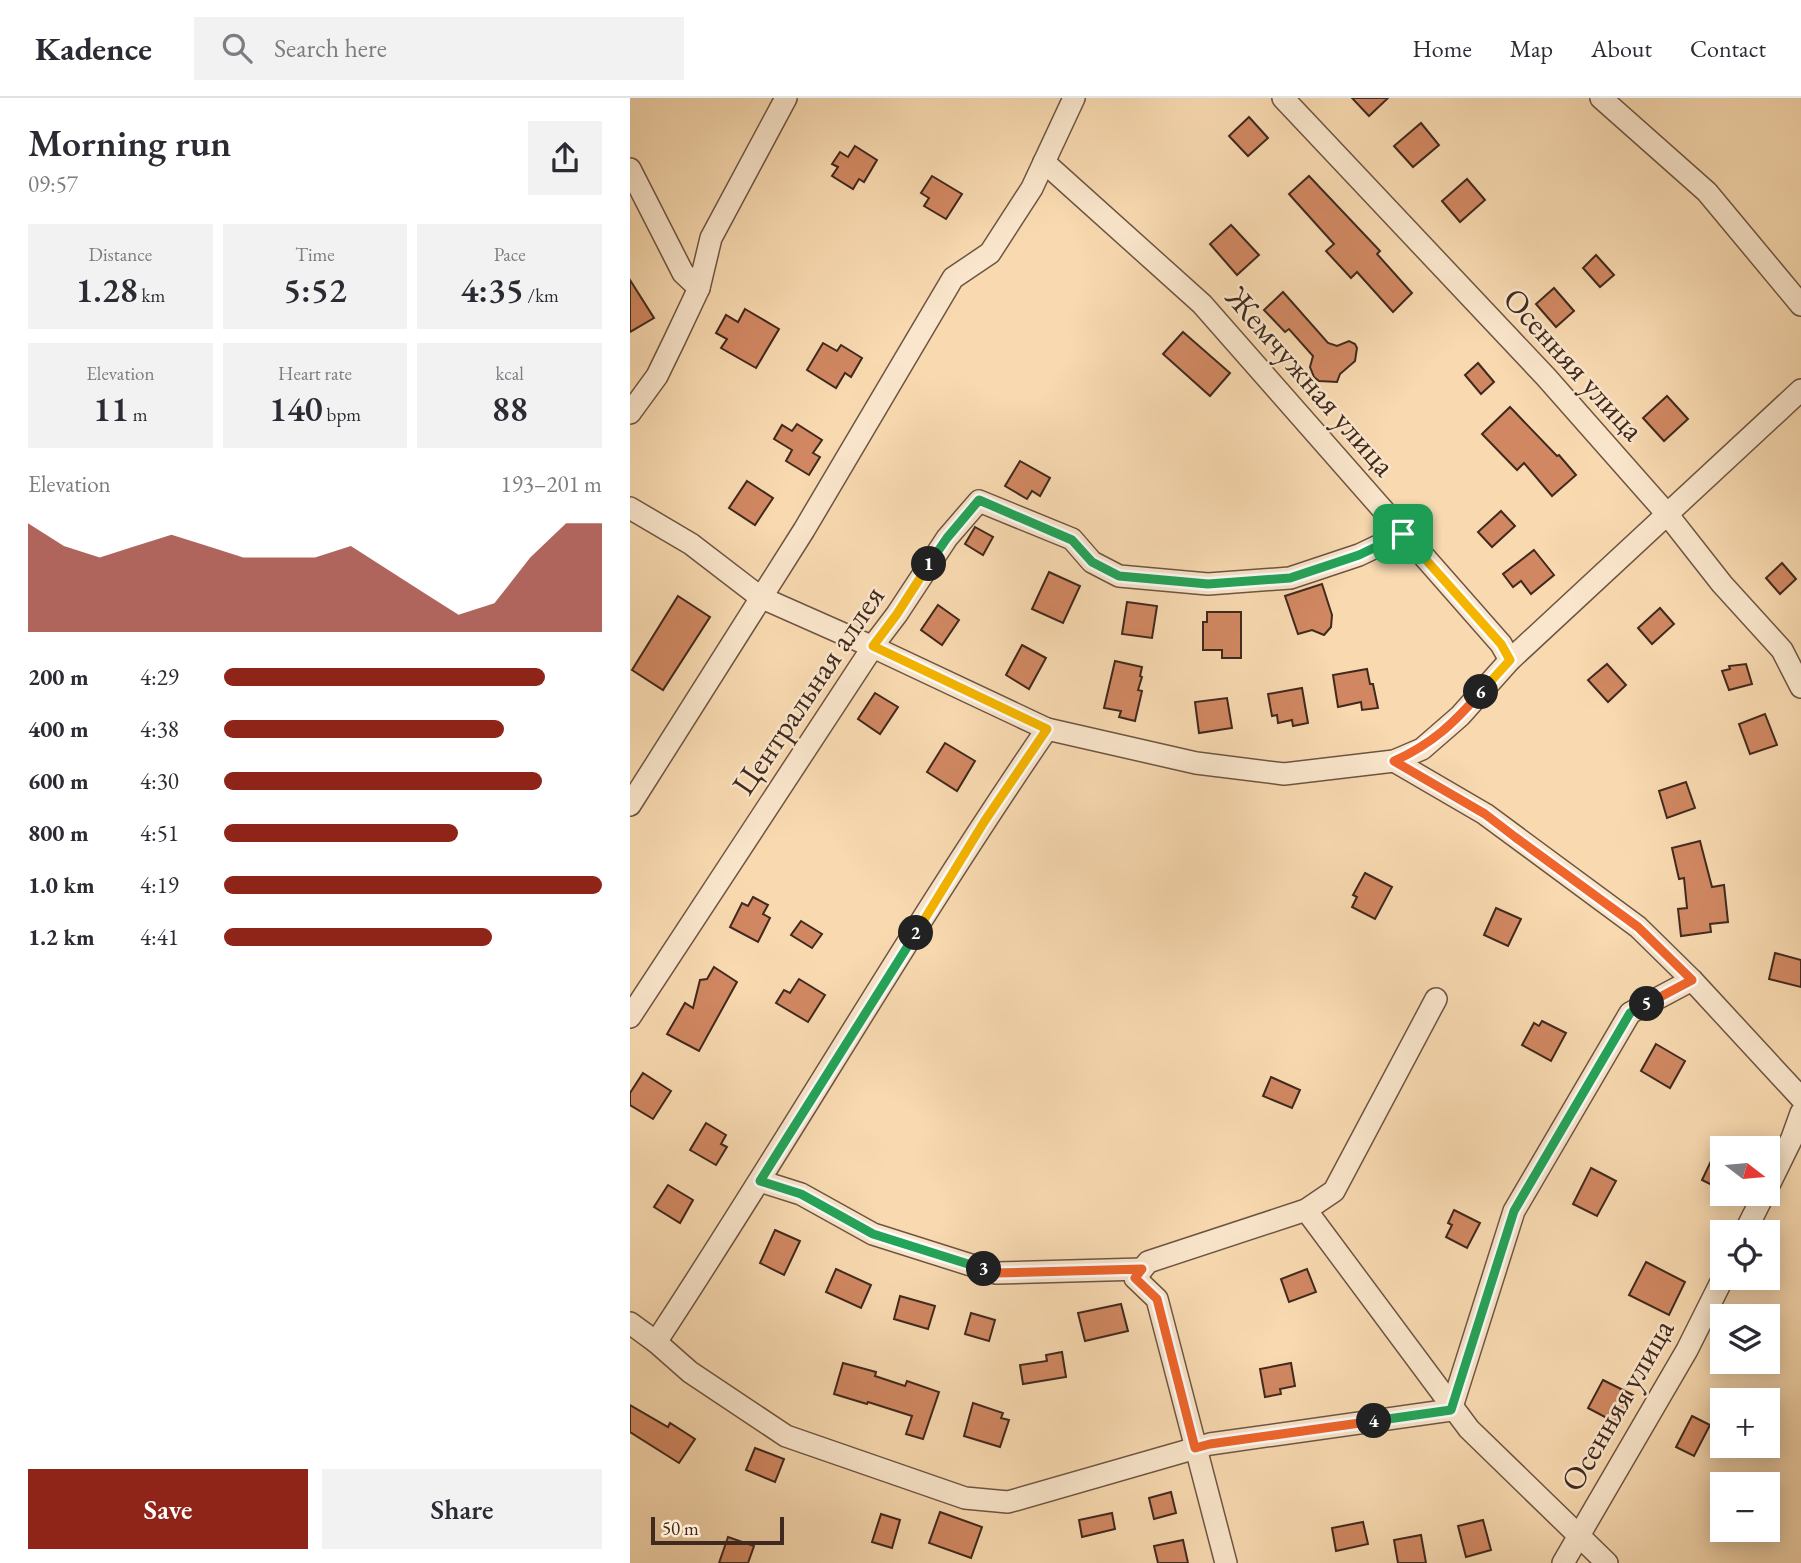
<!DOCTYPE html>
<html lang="en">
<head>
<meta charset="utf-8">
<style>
  :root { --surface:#fff; --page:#f2f2f3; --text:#2b2b33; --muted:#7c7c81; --line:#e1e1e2; --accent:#8f2418 }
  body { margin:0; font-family:"EB Garamond",serif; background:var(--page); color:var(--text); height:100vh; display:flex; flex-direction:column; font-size:26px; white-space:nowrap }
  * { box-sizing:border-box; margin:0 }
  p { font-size:23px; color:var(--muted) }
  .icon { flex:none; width:38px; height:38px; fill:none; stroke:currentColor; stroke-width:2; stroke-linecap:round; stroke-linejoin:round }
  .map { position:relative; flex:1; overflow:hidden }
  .panel { display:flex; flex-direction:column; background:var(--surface); width:630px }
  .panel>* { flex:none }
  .needle { width:46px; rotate:106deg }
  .fabs { position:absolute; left:1080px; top:1038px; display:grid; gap:14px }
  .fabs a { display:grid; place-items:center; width:70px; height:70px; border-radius:0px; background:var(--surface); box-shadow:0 4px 18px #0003; font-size:35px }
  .scale { position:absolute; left:21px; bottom:18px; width:133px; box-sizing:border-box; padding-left:7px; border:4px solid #40291e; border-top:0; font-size:19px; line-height:24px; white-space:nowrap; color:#40291e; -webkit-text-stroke:5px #fae6cc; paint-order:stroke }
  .pin { position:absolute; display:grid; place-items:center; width:60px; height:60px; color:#fff; margin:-30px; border-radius:14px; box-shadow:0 4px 10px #0006 }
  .km { position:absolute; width:35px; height:35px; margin:-18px; border-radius:50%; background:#222; color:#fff; font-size:19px; line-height:35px; text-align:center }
  .round { display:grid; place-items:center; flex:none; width:74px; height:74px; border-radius:0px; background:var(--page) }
  .headline { display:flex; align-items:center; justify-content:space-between; height:119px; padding:0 28px }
  h1 { font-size:38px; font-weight:600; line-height:52px }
  .figures { display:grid; grid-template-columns:repeat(3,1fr); gap:10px; height:119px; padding:7px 28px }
  .figures div { display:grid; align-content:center; border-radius:0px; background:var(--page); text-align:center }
  .figures b { font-size:35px; font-weight:600 }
  .figures small { font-size:19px; font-weight:400 }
  .figures p { font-size:19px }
  .chart { height:196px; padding:14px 28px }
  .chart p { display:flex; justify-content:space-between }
  .chart svg { width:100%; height:126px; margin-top:7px; fill:var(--accent); opacity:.7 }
  .action { display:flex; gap:14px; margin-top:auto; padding:14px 28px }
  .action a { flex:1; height:80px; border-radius:0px; background:var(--accent); color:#fff; font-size:28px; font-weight:600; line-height:80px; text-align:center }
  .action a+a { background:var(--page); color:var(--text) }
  ul { padding:0 28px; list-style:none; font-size:23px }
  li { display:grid; grid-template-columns:112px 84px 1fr; align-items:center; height:52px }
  li i { height:18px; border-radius:9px; background:var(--accent) }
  header { display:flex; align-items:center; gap:42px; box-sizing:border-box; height:98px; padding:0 35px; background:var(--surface); border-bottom:2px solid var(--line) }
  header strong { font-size:33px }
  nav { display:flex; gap:38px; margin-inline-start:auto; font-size:24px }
  .search { width:490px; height:63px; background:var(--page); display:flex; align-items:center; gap:18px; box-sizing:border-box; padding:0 24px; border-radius:0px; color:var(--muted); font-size:26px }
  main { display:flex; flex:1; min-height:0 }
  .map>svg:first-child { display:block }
  .building { fill:#d18862; stroke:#40291e; stroke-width:2 }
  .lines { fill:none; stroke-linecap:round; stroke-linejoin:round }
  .minor-casing { stroke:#6e5542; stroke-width:24 }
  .minor { stroke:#fae6cc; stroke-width:21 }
  .split-1-casing { stroke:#fff; stroke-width:14 }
  .split-2-casing { stroke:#fff; stroke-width:14 }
  .split-3-casing { stroke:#fff; stroke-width:14 }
  .split-4-casing { stroke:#fff; stroke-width:14 }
  .split-5-casing { stroke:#fff; stroke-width:14 }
  .split-6-casing { stroke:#fff; stroke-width:14 }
  .split-7-casing { stroke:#fff; stroke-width:14 }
  .split-1 { stroke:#22a559; stroke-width:9 }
  .split-2 { stroke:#f5b400; stroke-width:9 }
  .split-3 { stroke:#22a559; stroke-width:9 }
  .split-4 { stroke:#f0652b; stroke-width:9 }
  .split-5 { stroke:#22a559; stroke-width:9 }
  .split-6 { stroke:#f0652b; stroke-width:9 }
  .split-7 { stroke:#f5b400; stroke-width:9 }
  .labels { text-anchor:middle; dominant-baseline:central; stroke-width:5; stroke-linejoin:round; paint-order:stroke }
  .street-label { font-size:32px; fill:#40291e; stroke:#fae6cc }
</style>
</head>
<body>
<header>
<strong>Kadence</strong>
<div class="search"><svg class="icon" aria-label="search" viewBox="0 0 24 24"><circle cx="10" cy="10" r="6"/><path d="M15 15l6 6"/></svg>Search here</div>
<nav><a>Home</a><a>Map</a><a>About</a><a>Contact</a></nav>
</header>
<main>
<section class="panel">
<div class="headline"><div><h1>Morning run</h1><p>09:57</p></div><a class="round"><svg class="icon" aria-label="share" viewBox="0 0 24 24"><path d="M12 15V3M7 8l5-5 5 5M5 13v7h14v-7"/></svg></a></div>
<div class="figures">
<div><p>Distance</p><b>1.28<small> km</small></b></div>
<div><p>Time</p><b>5:52</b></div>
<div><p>Pace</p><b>4:35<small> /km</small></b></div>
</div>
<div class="figures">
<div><p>Elevation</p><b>11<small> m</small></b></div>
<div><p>Heart rate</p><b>140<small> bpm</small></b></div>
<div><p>kcal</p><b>88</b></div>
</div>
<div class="chart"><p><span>Elevation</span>193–201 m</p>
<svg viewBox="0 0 160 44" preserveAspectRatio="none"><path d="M0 44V6L10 14L20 18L30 14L40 10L50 14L60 18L70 18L80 18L90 14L100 22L110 30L120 38L130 34L140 18L150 6L160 6V44z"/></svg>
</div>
<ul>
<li><b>200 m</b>4:29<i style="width:85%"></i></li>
<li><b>400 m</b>4:38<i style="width:74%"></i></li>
<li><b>600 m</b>4:30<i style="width:84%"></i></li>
<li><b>800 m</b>4:51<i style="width:62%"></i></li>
<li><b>1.0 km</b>4:19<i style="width:100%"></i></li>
<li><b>1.2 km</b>4:41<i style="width:71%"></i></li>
</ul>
<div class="action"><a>Save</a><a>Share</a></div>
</section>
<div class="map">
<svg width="1171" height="1465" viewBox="0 0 1171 1465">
  <rect width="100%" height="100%" fill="#f8d9b0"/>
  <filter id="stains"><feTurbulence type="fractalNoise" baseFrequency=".00286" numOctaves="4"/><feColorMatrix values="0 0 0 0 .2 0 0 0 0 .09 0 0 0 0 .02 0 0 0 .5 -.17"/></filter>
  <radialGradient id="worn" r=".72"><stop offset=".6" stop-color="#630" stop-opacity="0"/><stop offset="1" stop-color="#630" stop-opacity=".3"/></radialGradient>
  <g class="building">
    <polygon points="722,0 758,0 739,18"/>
    <polygon points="619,19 638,40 618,58 599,38"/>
    <polygon points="791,25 809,47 783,69 764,48"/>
    <polygon points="225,48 247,62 234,84 229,81 223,91 202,78 208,69 202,66 210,54 218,59"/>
    <polygon points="302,78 332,96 316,121 294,108 299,100 291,95"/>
    <polygon points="679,78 750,153 747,156 782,195 763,214 727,174 721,180 696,153 704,146 659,96"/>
    <polygon points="837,81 855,102 830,124 812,103"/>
    <polygon points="601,127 629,157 607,177 580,146"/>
    <polygon points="966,157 984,177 970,189 953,170"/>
    <polygon points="0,182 24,220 0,234"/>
    <polygon points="924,190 944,213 926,229 906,206"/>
    <polygon points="653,194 698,245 707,248 719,243 725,246 727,250 725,263 710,276 707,284 689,283 684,279 680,269 683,258 659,231 655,234 634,212"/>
    <polygon points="115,211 149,231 126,270 91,250 97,241 86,235 96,217 108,224"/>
    <polygon points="553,234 600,275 580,298 533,256"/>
    <polygon points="193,245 207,253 211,247 232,260 221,279 215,275 206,290 177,272"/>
    <polygon points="848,265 864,284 851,296 835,277"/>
    <polygon points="1037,298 1058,321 1034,343 1013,320"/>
    <polygon points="880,309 927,358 929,357 946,377 922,398 894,365 887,372 852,336"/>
    <polygon points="167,326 192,342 183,355 190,359 179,377 156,363 162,352 144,341 152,327 162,333"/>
    <polygon points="390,363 420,380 410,398 402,393 397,401 375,388"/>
    <polygon points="117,383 143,400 125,427 99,410"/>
    <polygon points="871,413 885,428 862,449 848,434"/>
    <polygon points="345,429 363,439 353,457 335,446"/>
    <polygon points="904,452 924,477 901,496 891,483 883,489 873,476"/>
    <polygon points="1152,465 1166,481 1150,496 1136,480"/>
    <polygon points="419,474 450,488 433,525 402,511"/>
    <polygon points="692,486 702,517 701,529 694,537 682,532 668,536 655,498"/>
    <polygon points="48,498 80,519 33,592 2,572"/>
    <polygon points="497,504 527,508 522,540 492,536"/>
    <polygon points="308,507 329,522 312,547 291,532"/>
    <polygon points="1030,510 1044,526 1022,546 1008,530"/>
    <polygon points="577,514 611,514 611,560 592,560 592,552 573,552 573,524 577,524"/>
    <polygon points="392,547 416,560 399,591 376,577"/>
    <polygon points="485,563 512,569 510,578 512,579 508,592 512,593 505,623 489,619 491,613 474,610"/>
    <polygon points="977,566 996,587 978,604 958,582"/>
    <polygon points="1116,566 1122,586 1099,592 1092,573 1100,571 1099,568"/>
    <polygon points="737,571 740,586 743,586 748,610 732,612 731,604 708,609 703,577"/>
    <polygon points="672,590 678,625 663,628 662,622 648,625 647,617 642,618 638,596"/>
    <polygon points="245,595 268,609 250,636 228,621"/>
    <polygon points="597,600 602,630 569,635 565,604"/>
    <polygon points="1135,616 1147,647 1120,656 1109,626"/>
    <polygon points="315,645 345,663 327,693 297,674"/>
    <polygon points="1056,684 1065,710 1037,720 1029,693"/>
    <polygon points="1070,743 1082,789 1094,787 1098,824 1080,826 1081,834 1051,838 1048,811 1057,810 1054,780 1049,781 1042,750"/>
    <polygon points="735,775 762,789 745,821 722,809 727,799 723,797"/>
    <polygon points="123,799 138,807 133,816 140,820 128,844 100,829 112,805 118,808"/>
    <polygon points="866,810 891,821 878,848 854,837"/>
    <polygon points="171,823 192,836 182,850 161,837"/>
    <polygon points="1145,855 1171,862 1171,889 1139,881"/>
    <polygon points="84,869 107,884 69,953 37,936 55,905 63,910 70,882 77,881"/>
    <polygon points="169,881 195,897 178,924 146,905 154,892 160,895"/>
    <polygon points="912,923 936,935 921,963 892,947 904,925 909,928"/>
    <polygon points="1026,946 1055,963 1040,990 1011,973"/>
    <polygon points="13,975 41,993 23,1021 0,1007 0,995"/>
    <polygon points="641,979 670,992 662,1010 633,998"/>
    <polygon points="76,1025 96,1037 91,1046 97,1049 86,1067 60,1052"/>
    <polygon points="1092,1040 1092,1092 1072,1082"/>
    <polygon points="961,1070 986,1083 967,1118 943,1106"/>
    <polygon points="38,1087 63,1102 50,1125 24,1109"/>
    <polygon points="824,1112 850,1125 837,1150 816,1139 822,1127 818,1125"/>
    <polygon points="145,1132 170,1143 154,1177 130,1165"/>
    <polygon points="1016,1164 1055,1184 1039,1217 999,1197"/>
    <polygon points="206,1171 241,1187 231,1210 196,1194"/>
    <polygon points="677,1171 686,1194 659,1204 651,1181"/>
    <polygon points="270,1198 305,1208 298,1231 264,1221"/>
    <polygon points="491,1206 498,1233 455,1243 448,1215"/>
    <polygon points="341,1215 365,1222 359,1243 335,1236"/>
    <polygon points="432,1254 436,1279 393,1286 390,1267 417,1263 416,1257"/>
    <polygon points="213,1265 246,1274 245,1278 275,1288 277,1283 309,1294 293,1341 276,1336 282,1318 238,1304 237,1306 204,1296"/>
    <polygon points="661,1265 665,1288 650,1291 651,1296 635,1299 630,1271"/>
    <polygon points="973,1282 1003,1297 988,1326 958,1310"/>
    <polygon points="343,1305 373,1315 371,1320 379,1322 370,1349 334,1338"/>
    <polygon points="0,1307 38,1329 40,1325 65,1341 49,1365 0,1334"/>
    <polygon points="1062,1318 1080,1327 1064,1358 1046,1349"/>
    <polygon points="125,1350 154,1361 145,1384 116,1372"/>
    <polygon points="541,1394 546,1415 524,1421 519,1400"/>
    <polygon points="310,1414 352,1429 341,1460 299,1445"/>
    <polygon points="482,1415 485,1431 452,1439 449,1422"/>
    <polygon points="251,1416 270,1422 262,1450 242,1444"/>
    <polygon points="853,1422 861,1452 836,1459 828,1428"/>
    <polygon points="733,1424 738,1446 706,1453 702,1430"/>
    <polygon points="791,1437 796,1465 768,1465 764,1442"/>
    <polygon points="98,1439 124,1448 118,1465 89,1465"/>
    <polygon points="553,1442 558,1465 528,1465 524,1448"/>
  </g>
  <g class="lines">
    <defs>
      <g id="minor">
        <polyline points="653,0 916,279 1037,416 1092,486 1152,552 1171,589"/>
        <polyline points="971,0 1077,94 1171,207"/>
        <polyline points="414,64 572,206 871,546 880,562"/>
        <polyline points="0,71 53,175 69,190"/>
        <polyline points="0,315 27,278 45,241 69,190 81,140 156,0"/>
        <polyline points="0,410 61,446 130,499 243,549 417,631"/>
        <polyline points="764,663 855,716 1008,829 1062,882 1171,1000"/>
        <polyline points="0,707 174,432 323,180 360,155 402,90 444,0"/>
        <polyline points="0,919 248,541 267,516 317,440 349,403 442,441 462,464 489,478 578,486 660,480 729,457 773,436"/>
        <polyline points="130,1083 171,1096 243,1136 366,1175 512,1171"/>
        <polyline points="1138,1089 1162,1040 1171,1015"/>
        <polyline points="676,1112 839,1331 977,1465"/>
        <polyline points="1115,1134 1134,1096"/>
        <polyline points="0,1225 26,1244 60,1274 156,1338 335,1400 378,1404 580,1346 821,1312 884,1113 1000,915 1062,882"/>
        <path d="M26,1244C159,1042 280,831 417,631L566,665L654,676L764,663L792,651L830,618L880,562L1171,292"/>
        <polyline points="596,1465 527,1201 505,1180 518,1164 676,1112 704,1093 806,901"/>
        <polyline points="933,1465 1057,1252 1093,1180"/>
      </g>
    </defs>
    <use href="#minor" class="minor-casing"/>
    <use href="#minor" class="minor"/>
  </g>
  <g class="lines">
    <defs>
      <polyline id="split-1" points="299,466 317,440 349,402 442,442 462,464 489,478 578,486 660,480 729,457 773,436"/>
      <polyline id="split-2" points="286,835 354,724 417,631 243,548 267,516 299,466"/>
      <polyline id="split-3" points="286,835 130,1083 171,1096 243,1136 354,1171"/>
      <polyline id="split-4" points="354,1171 366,1175 512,1171 505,1180 527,1201 565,1350 580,1346 744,1323"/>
      <polyline id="split-5" points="744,1323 821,1312 884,1113 1000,915 1017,906"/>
      <path id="split-6" d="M851,594C823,626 802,646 764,663L855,716L885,739L1008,829L1062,882L1017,906"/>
      <polyline id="split-7" points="773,436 871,546 880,562 851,594"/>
    </defs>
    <use href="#split-1" class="split-1-casing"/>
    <use href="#split-2" class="split-2-casing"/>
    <use href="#split-3" class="split-3-casing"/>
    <use href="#split-4" class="split-4-casing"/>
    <use href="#split-5" class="split-5-casing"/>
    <use href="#split-6" class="split-6-casing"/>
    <use href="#split-7" class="split-7-casing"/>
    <use href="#split-1" class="split-1"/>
    <use href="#split-2" class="split-2"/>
    <use href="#split-3" class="split-3"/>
    <use href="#split-4" class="split-4"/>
    <use href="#split-5" class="split-5"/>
    <use href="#split-6" class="split-6"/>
    <use href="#split-7" class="split-7"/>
  </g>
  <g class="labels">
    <g class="street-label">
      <text transform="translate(944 266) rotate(48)">Осенняя улица</text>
      <text transform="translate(681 283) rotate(49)">Жемчужная улица</text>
      <text transform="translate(178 592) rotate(-56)">Центральная аллея</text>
      <text transform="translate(987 1307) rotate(-60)">Осенняя улица</text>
    </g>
  </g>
  <rect width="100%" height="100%" filter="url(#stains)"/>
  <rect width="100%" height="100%" fill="url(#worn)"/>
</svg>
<div class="fabs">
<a><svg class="needle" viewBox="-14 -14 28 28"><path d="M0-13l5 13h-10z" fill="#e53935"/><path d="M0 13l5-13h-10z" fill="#7c7c81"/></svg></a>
<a><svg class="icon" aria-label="locate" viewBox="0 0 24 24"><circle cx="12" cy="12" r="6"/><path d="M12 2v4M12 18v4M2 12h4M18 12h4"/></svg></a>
<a><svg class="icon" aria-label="layers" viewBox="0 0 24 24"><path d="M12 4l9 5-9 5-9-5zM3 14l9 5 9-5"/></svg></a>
<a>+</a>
<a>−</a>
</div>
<div class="scale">50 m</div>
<div class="pin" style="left:773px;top:436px;background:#1e9e55"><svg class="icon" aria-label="arrive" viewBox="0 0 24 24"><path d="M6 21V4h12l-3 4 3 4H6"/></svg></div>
<b class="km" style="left:299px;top:466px">1</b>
<b class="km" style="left:286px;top:835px">2</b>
<b class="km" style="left:354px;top:1171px">3</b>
<b class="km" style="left:744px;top:1323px">4</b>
<b class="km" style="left:1017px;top:906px">5</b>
<b class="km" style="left:851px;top:594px">6</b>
</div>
</main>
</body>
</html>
